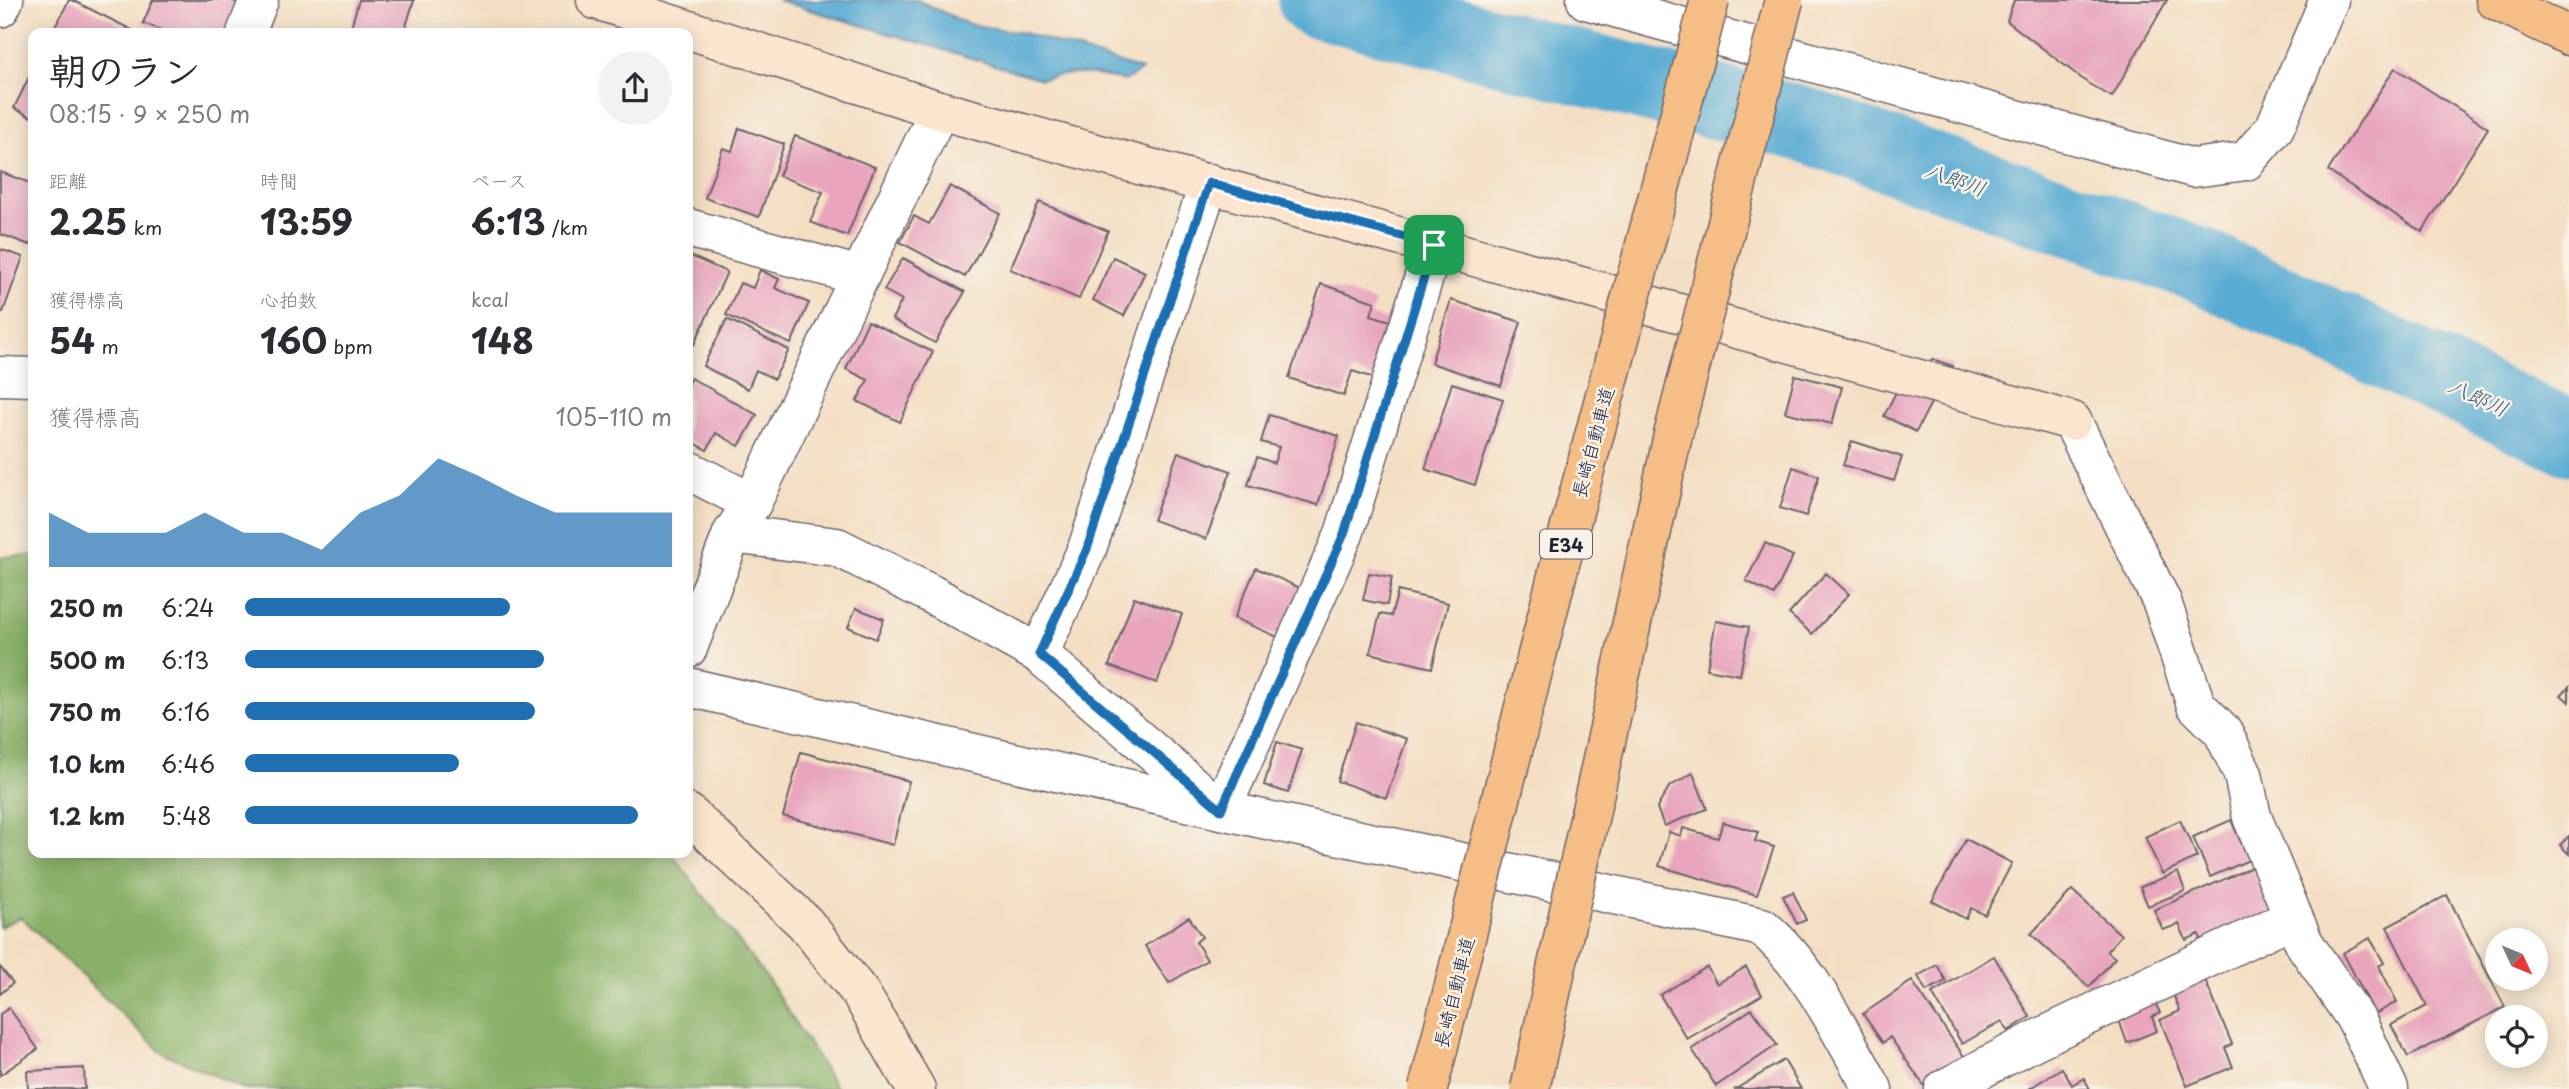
<!DOCTYPE html>
<html lang="ja">
<head>
<meta charset="utf-8">
<style>
  :root { --surface:#fff; --page:#f2f2f3; --text:#2b2b33; --muted:#7c7c81; --accent:#1f6fb2 }
  body { margin:0; font-family:"Playpen Sans","Klee One",sans-serif; background:var(--page); color:var(--text); height:100vh; display:flex; flex-direction:column; font-size:26px; white-space:nowrap }
  * { box-sizing:border-box; margin:0 }
  p { font-size:23px; color:var(--muted) }
  .icon { flex:none; width:38px; height:38px; fill:none; stroke:currentColor; stroke-width:2; stroke-linecap:round; stroke-linejoin:round }
  .map { position:relative; flex:1; overflow:hidden }
  .sheet { position:absolute; left:28px; top:28px; width:665px; height:830px; display:flex; flex-direction:column; background:var(--surface); border-radius:14px; box-shadow:0 4px 18px #0003 }
  .sheet>* { flex:none }
  .needle { width:46px; rotate:134deg }
  .buttons { position:absolute; left:2485px; top:928px; display:grid; gap:14px }
  .buttons a { display:grid; place-items:center; width:63px; height:63px; border-radius:50%; background:var(--surface); box-shadow:0 4px 18px #0003; font-size:35px }
  .pin { position:absolute; display:grid; place-items:center; width:60px; height:60px; color:#fff; margin:-30px; border-radius:14px; box-shadow:0 4px 10px #0006 }
  .round { display:grid; place-items:center; flex:none; width:74px; height:74px; border-radius:37px; background:var(--page) }
  .summary { display:flex; align-items:center; justify-content:space-between; height:119px; padding:0 21px }
  h1 { font-size:38px; font-weight:700; line-height:52px }
  .stats { display:grid; grid-template-columns:repeat(3,1fr); gap:10px; height:119px; padding:7px 21px }
  .stats div { display:grid; align-content:center }
  .stats b { font-size:35px; font-weight:700 }
  .stats small { font-size:19px; font-weight:400 }
  .stats p { font-size:19px }
  .chart { height:196px; padding:14px 21px }
  .chart p { display:flex; justify-content:space-between }
  .chart svg { width:100%; height:126px; margin-top:7px; fill:var(--accent); opacity:.7 }
  ul { padding:0 21px; list-style:none; font-size:23px }
  li { display:grid; grid-template-columns:112px 84px 1fr; align-items:center; height:52px }
  li i { height:18px; border-radius:9px; background:var(--accent) }
  .map>svg:first-child { display:block }
  .forest { fill:#88b066; stroke:#556950; stroke-width:2 }
  .water { fill:#58abd3; stroke:#3d6687; stroke-width:2 }
  .lines { fill:none; stroke-linecap:round; stroke-linejoin:round }
  .river { stroke:#58abd3; stroke-width:75 }
  .building { fill:#e8a5bd }
  .street-casing { stroke:#6c646b; stroke-width:41 }
  .secondary-casing { stroke:#6c646b; stroke-width:41 }
  .highway-casing { stroke:#6c646b; stroke-width:41 }
  .street { stroke:#fff; stroke-width:38 }
  .secondary { stroke:#fbe5cf; stroke-width:38 }
  .highway { stroke:#f5be86; stroke-width:38 }
  .highway-bridge-casing { stroke:#6c646b; stroke-width:41; stroke-linecap:butt }
  .highway-bridge { stroke:#f5be86; stroke-width:38 }
  .route-casing { stroke:#fff; stroke-width:14 }
  .route { stroke:#1f6fb2; stroke-width:9 }
  .labels { text-anchor:middle; dominant-baseline:central; stroke-width:5; stroke-linejoin:round; paint-order:stroke }
  .shield { fill:#f7f3e8; stroke:#62616f; stroke-width:2 }
  .shield-label { font-size:18px; font-weight:bold; fill:#22223b }
  .street-label { font-size:19px; fill:#22223b; stroke:#f7f3e8 }
  .water-label { font-size:21px; font-style:italic; fill:#385978; stroke:#f7f3e8 }
</style>
</head>
<body>
<div class="map">
<svg width="2569" height="1089" viewBox="0 0 2569 1089">
  <rect width="100%" height="100%" fill="#f7f3e8"/>
  <filter id="ink" filterUnits="userSpaceOnUse"><feTurbulence type="fractalNoise" baseFrequency=".0143" numOctaves="2"/><feDisplacementMap in="SourceGraphic" scale="14" xChannelSelector="R" yChannelSelector="G"/><feConvolveMatrix kernelMatrix="1 2 1 2 8 2 1 2 1" color-interpolation-filters="sRGB"/></filter>
  <filter id="wash" filterUnits="userSpaceOnUse"><feTurbulence type="fractalNoise" baseFrequency=".00686" numOctaves="4" result="noise"/><feDisplacementMap in="SourceGraphic" scale="28" xChannelSelector="R" yChannelSelector="G"/><feGaussianBlur stdDeviation="1.57" result="paint"/><feColorMatrix in="noise" values="0 0 0 0 0 0 0 0 0 0 0 0 0 0 0 0 0 1.4 0 .05"/><feComposite in="paint" operator="in"/></filter>
  <g filter="url(#wash)">
    <rect width="100%" height="100%" fill="#f4dec3"/>
    <polygon class="forest" points="33,555 33,852 670,852 769,981 837,1089 244,1089 161,1052 21,917 0,927 0,557"/>
    <path class="water" d="M777,0H917L968,24L1024,33L1142,70L1125,81C1093,73 1073,71 1041,79Z"/>
    <g class="lines">
      <polyline class="river" points="1315,0 1806,125 2200,265 2569,438"/>
    </g>
    <g id="blocks">
      <g class="building">
        <polygon points="69,0 72,0 138,33 52,33"/>
        <polygon points="153,0 230,0 239,3 226,33 169,33 143,23"/>
        <polygon points="359,0 414,0 404,33 373,33 351,27"/>
        <polygon points="2014,0 2167,0 2112,97 2089,84 2007,21"/>
        <polygon points="2395,68 2488,128 2422,232 2328,171"/>
        <polygon points="33,69 33,118 14,108"/>
        <polygon points="739,128 784,144 759,217 705,198 723,148 732,151"/>
        <polygon points="795,136 875,167 847,236 810,222 823,192 779,176"/>
        <polygon points="0,172 33,184 33,235 30,245 0,234"/>
        <polygon points="950,186 1000,213 965,277 900,242 914,216 929,224"/>
        <polygon points="1039,202 1108,231 1079,299 1010,269"/>
        <polygon points="0,249 23,257 3,312 0,311"/>
        <polygon points="688,255 727,272 694,345 688,342"/>
        <polygon points="1113,257 1145,272 1124,316 1093,300"/>
        <polygon points="903,258 965,292 935,343 892,319 902,300 884,290"/>
        <polygon points="760,270 779,279 775,288 809,303 791,344 726,315 740,283 753,288"/>
        <polygon points="1321,284 1375,302 1371,315 1403,325 1384,381 1352,371 1344,396 1289,378"/>
        <polygon points="1451,300 1521,322 1501,386 1431,363"/>
        <polygon points="727,319 789,350 774,379 756,370 748,389 703,366"/>
        <polygon points="868,321 933,352 900,422 857,401 868,380 846,369"/>
        <polygon points="1932,359 1953,366 1949,376 1929,369"/>
        <polygon points="1795,375 1842,387 1832,424 1785,412"/>
        <polygon points="691,378 757,415 739,446 716,433 707,450 688,439 688,383"/>
        <polygon points="1902,380 1934,397 1916,432 1884,416"/>
        <polygon points="1452,383 1503,399 1475,485 1425,469"/>
        <polygon points="1269,415 1339,436 1318,505 1248,485 1257,457 1274,463 1279,447 1261,442"/>
        <polygon points="1852,441 1902,457 1894,481 1843,465"/>
        <polygon points="1178,452 1231,471 1206,539 1153,520"/>
        <polygon points="1793,467 1819,476 1806,516 1780,508"/>
        <polygon points="1765,543 1793,556 1774,595 1746,581"/>
        <polygon points="1256,568 1302,589 1280,638 1234,618"/>
        <polygon points="1369,573 1392,577 1387,605 1363,600"/>
        <polygon points="1826,573 1849,594 1812,634 1789,614"/>
        <polygon points="1398,591 1448,603 1432,668 1370,653 1380,614 1391,616"/>
        <polygon points="1134,597 1182,614 1157,683 1109,666"/>
        <polygon points="856,608 884,619 876,639 848,627"/>
        <polygon points="1716,621 1749,627 1740,675 1707,669"/>
        <polygon points="2569,687 2569,702 2561,695"/>
        <polygon points="1356,722 1407,739 1386,798 1337,781"/>
        <polygon points="1277,742 1302,750 1288,793 1264,785"/>
        <polygon points="801,752 909,781 893,845 783,816"/>
        <polygon points="1693,773 1707,809 1664,826 1657,808 1669,787"/>
        <polygon points="2180,820 2197,857 2162,874 2145,837"/>
        <polygon points="2231,820 2249,860 2210,877 2193,837"/>
        <polygon points="1723,822 1758,832 1755,841 1774,847 1757,895 1659,866 1669,832 1681,836 1683,828 1718,838"/>
        <polygon points="2569,836 2569,854 2560,845"/>
        <polygon points="1966,839 2012,863 1985,915 1971,908 1966,919 1932,901"/>
        <polygon points="2252,867 2271,913 2202,943 2199,934 2186,940 2179,924 2163,930 2154,910"/>
        <polygon points="2178,872 2185,891 2148,906 2140,887"/>
        <polygon points="2072,890 2121,935 2107,951 2115,958 2089,987 2031,934"/>
        <polygon points="1793,892 1806,920 1797,924 1783,896"/>
        <polygon points="2447,895 2505,1007 2408,1057 2391,1025 2427,1006 2387,927"/>
        <polygon points="1189,917 1202,937 1196,942 1207,960 1169,983 1145,946"/>
        <polygon points="2370,938 2384,963 2379,966 2397,1002 2375,1014 2343,953"/>
        <polygon points="1994,956 2030,1017 2008,1031 2002,1021 1962,1044 1932,993"/>
        <polygon points="1937,965 1946,981 1926,991 1918,976"/>
        <polygon points="0,967 13,983 0,994"/>
        <polygon points="1707,967 1717,984 1746,967 1762,995 1687,1039 1660,995"/>
        <polygon points="2203,975 2232,1044 2225,1048 2233,1067 2187,1086 2160,1020 2180,1011 2171,989"/>
        <polygon points="1912,981 1965,1058 1925,1087 1890,1037 1883,1043 1863,1014"/>
        <polygon points="2154,1000 2160,1013 2152,1017 2157,1031 2127,1043 2117,1014"/>
        <polygon points="9,1008 38,1049 0,1075 0,1014"/>
        <polygon points="1752,1009 1777,1045 1716,1086 1692,1049"/>
        <polygon points="1784,1060 1801,1089 1736,1089"/>
        <polygon points="84,1068 85,1089 28,1089 27,1071"/>
        <polygon points="2062,1068 2072,1085 2084,1078 2090,1089 2029,1089"/>
      </g>
    </g>
  </g>
  <g filter="url(#ink)">
    <use href="#blocks" fill-opacity="0" stroke="#6c646b" stroke-width="2"/>
    <g class="lines">
      <defs>
        <g id="street">
          <polyline points="1586,0 2193,168 2246,161 2275,127 2329,0"/>
          <polyline points="0,8 4,0"/>
          <polyline points="246,33 259,0"/>
          <polyline points="688,228 860,276 752,503 732,534 688,648"/>
          <polyline points="860,276 939,110"/>
          <polyline points="0,376 33,377"/>
          <polyline points="2072,421 2162,602 2196,705 2223,732 2243,774 2252,817 2304,943 2357,1021 2389,1089"/>
          <polyline points="688,470 752,503"/>
          <polyline points="732,534 837,547 931,594 1039,654 1221,810 1344,534 1434,245"/>
          <polyline points="1039,654 1087,549 1209,183"/>
          <path d="M688,687L1221,810L1762,927C1811,968 1841,1034 1873,1089"/>
          <polyline points="1944,1089 2036,1040 2292,918"/>
        </g>
        <g id="secondary">
          <polyline points="596,0 939,110 2072,421"/>
          <polyline points="688,813 805,923 861,994 916,1089"/>
        </g>
        <polyline id="highway" points="2495,0 2569,36"/>
      </defs>
      <use href="#street" class="street-casing"/>
      <use href="#secondary" class="secondary-casing"/>
      <use href="#highway" class="highway-casing"/>
      <use href="#street" class="street"/>
      <use href="#secondary" class="secondary"/>
      <use href="#highway" class="highway"/>
      <defs>
        <g id="highway-bridge">
          <polyline points="1428,1089 1559,568 1710,0"/>
          <polyline points="1530,1089 1673,435 1784,0"/>
        </g>
      </defs>
      <use href="#highway-bridge" class="highway-bridge-casing"/>
      <use href="#highway-bridge" class="highway-bridge"/>
    </g>
  </g>
  <g class="lines" filter="url(#ink)">
    <defs>
      <polygon id="route" points="1209,183 1434,245 1344,534 1221,810 1039,654 1087,549"/>
    </defs>
    <use href="#route" class="route-casing"/>
    <use href="#route" class="route"/>
  </g>
  <g class="labels">
    <rect class="shield" x="1540" y="529.5" width="52" height="29" rx="5"/>
    <g class="shield-label">
      <text x="1566" y="544">E34</text>
    </g>
    <g class="street-label">
      <text transform="translate(1592 442) rotate(-75)">長崎自動車道</text>
      <text transform="translate(1453 992) rotate(-76)">長崎自動車道</text>
    </g>
    <g class="water-label">
      <text transform="translate(1956 178) rotate(20)">八郎川</text>
      <text transform="translate(2479 396) rotate(25)">八郎川</text>
    </g>
  </g>
</svg>
<div class="buttons">
<a><svg class="needle" viewBox="-14 -14 28 28"><path d="M0-13l5 13h-10z" fill="#e53935"/><path d="M0 13l5-13h-10z" fill="#7c7c81"/></svg></a>
<a><svg class="icon" aria-label="locate" viewBox="0 0 24 24"><circle cx="12" cy="12" r="6"/><path d="M12 2v4M12 18v4M2 12h4M18 12h4"/></svg></a>
</div>
<div class="pin" style="left:1434px;top:245px;background:#1e9e55"><svg class="icon" aria-label="arrive" viewBox="0 0 24 24"><path d="M6 21V4h12l-3 4 3 4H6"/></svg></div>
<section class="sheet">
<div class="summary"><div><h1>朝のラン</h1><p>08:15 · 9 × 250 m</p></div><a class="round"><svg class="icon" aria-label="share" viewBox="0 0 24 24"><path d="M12 15V3M7 8l5-5 5 5M5 13v7h14v-7"/></svg></a></div>
<div class="stats">
<div><p>距離</p><b>2.25<small> km</small></b></div>
<div><p>時間</p><b>13:59</b></div>
<div><p>ペース</p><b>6:13<small> /km</small></b></div>
</div>
<div class="stats">
<div><p>獲得標高</p><b>54<small> m</small></b></div>
<div><p>心拍数</p><b>160<small> bpm</small></b></div>
<div><p>kcal</p><b>148</b></div>
</div>
<div class="chart"><p><span>獲得標高</span>105–110 m</p>
<svg viewBox="0 0 160 44" preserveAspectRatio="none"><path d="M0 44V25L10 32L20 32L30 32L40 25L50 32L60 32L70 38L80 25L90 19L100 6L110 12L120 19L130 25L140 25L150 25L160 25V44z"/></svg>
</div>
<ul>
<li><b>250 m</b>6:24<i style="width:62%"></i></li>
<li><b>500 m</b>6:13<i style="width:70%"></i></li>
<li><b>750 m</b>6:16<i style="width:68%"></i></li>
<li><b>1.0 km</b>6:46<i style="width:50%"></i></li>
<li><b>1.2 km</b>5:48<i style="width:92%"></i></li>
</ul>
</section>
</div>
</body>
</html>
